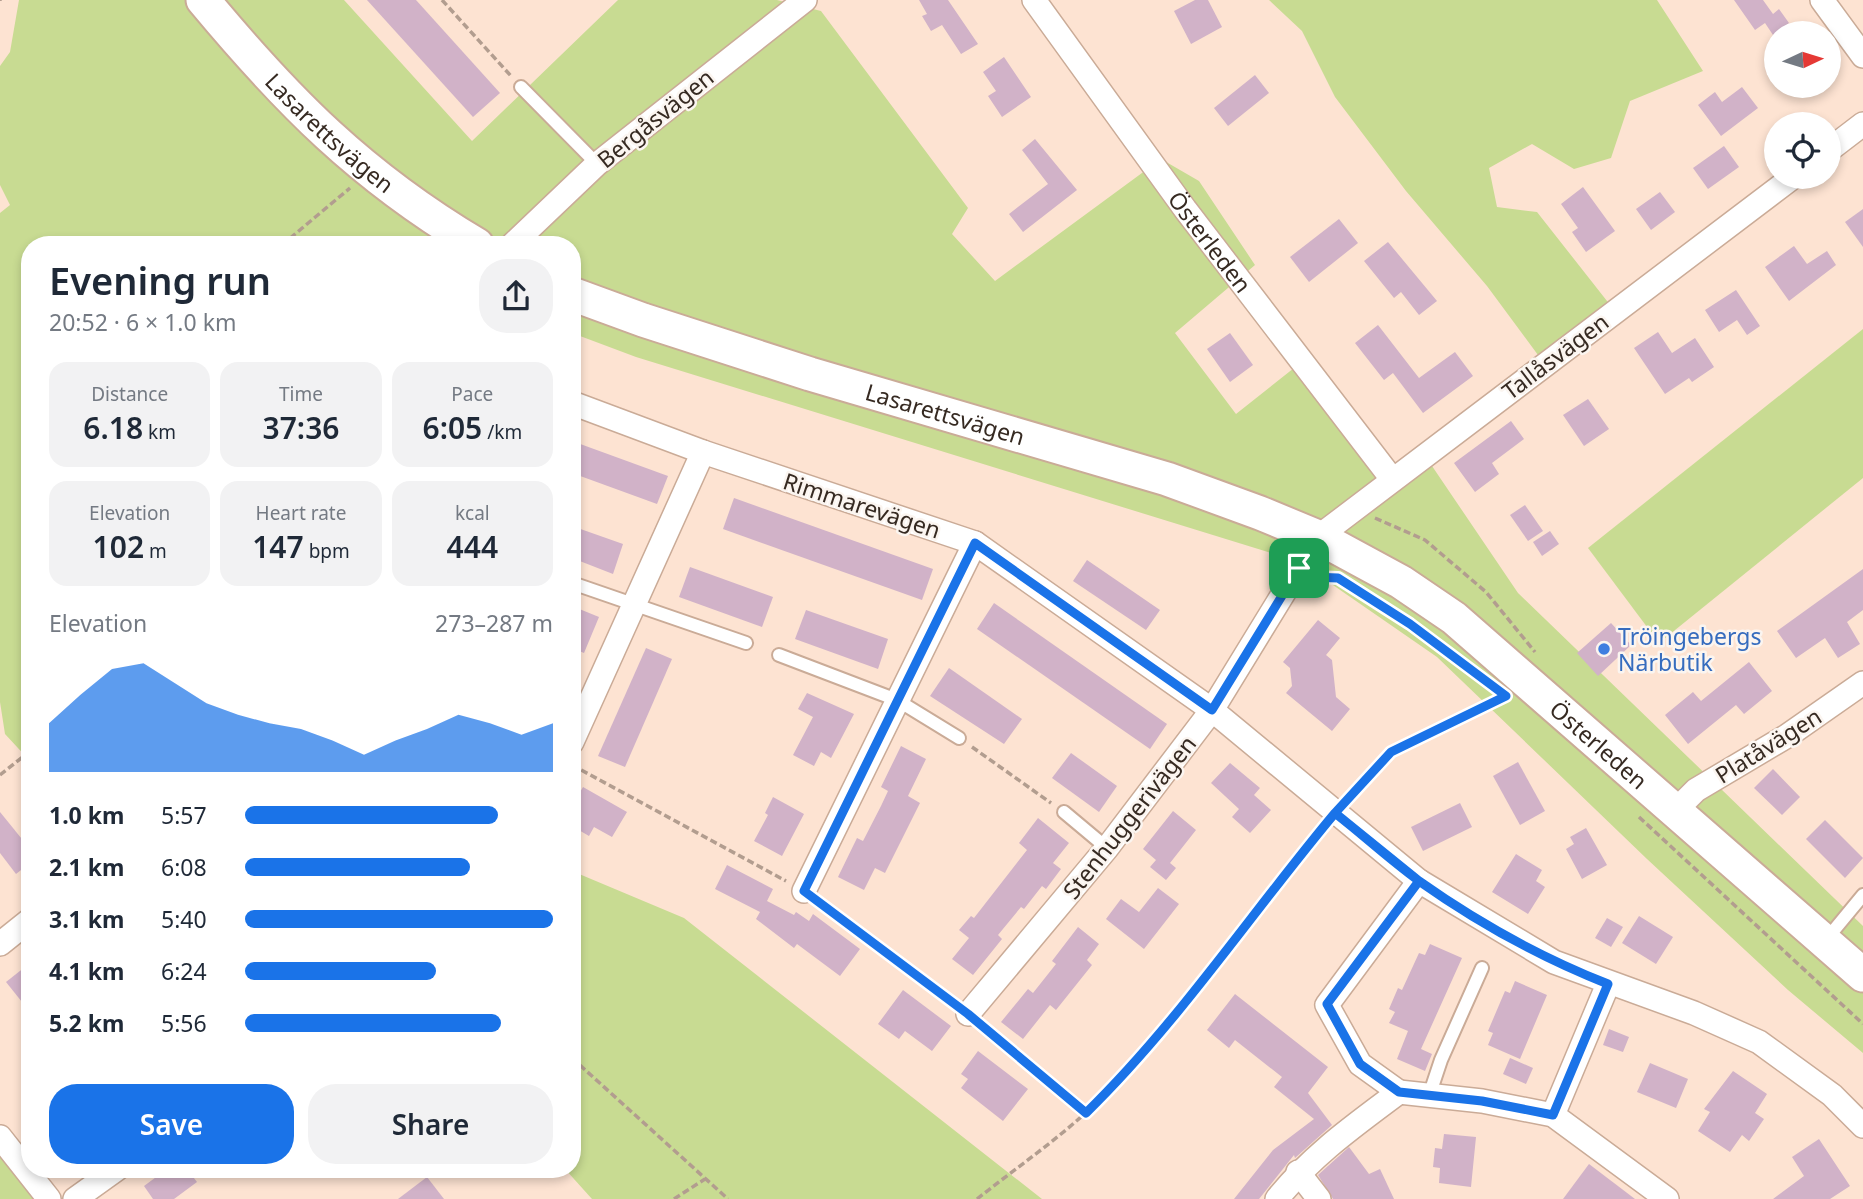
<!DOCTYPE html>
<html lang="en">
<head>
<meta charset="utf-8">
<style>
  :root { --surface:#fff; --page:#f2f2f3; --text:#1f2937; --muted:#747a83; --accent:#1a73e8 }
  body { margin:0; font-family:"Noto Sans",sans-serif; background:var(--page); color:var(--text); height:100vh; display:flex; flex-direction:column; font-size:26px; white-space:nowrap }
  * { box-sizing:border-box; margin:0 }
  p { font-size:23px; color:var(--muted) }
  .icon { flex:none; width:38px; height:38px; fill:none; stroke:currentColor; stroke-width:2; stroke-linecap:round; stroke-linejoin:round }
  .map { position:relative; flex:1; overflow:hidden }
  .sheet { position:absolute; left:21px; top:236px; width:560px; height:942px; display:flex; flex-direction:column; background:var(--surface); border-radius:28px; box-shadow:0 4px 10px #0003 }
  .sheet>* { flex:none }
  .needle { width:46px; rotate:86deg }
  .controls { position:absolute; left:1764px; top:21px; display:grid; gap:14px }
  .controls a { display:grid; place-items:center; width:77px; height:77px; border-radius:50%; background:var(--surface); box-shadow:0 4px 10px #0003; font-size:35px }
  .pin { position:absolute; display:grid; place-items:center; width:60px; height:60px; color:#fff; margin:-30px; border-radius:14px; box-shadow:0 4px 10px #0006 }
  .round { display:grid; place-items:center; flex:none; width:74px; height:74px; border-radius:28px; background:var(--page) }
  .head { display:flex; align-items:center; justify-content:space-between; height:119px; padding:0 28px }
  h1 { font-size:38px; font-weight:600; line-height:52px }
  .stats { display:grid; grid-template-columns:repeat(3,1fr); gap:10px; height:119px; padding:7px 28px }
  .stats div { display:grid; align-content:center; border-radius:18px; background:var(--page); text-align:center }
  .stats b { font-size:30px; font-weight:600 }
  .stats small { font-size:19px; font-weight:400 }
  .stats p { font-size:19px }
  .chart { height:196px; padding:14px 28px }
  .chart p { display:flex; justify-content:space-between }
  .chart svg { width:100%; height:126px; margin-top:7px; fill:var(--accent); opacity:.7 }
  .button { display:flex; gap:14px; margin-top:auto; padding:14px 28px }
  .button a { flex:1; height:80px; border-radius:28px; background:var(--accent); color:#fff; font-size:28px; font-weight:600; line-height:80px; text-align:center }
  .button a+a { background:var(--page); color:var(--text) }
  ul { padding:0 28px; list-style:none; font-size:23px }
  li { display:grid; grid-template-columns:112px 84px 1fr; align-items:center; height:52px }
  li i { height:18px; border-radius:9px; background:var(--accent) }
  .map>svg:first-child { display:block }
  .green { fill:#c8db92 }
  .building { fill:#d1b2c8 }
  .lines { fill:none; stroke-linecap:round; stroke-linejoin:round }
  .lane-casing { stroke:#caab97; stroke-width:16 }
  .street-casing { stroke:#caab97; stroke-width:26 }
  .secondary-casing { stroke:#caab97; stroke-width:37 }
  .path { stroke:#b29d8f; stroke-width:3.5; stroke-dasharray:7 3.5; stroke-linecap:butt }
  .lane { stroke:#fff; stroke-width:12 }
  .street { stroke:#fff; stroke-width:23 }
  .secondary { stroke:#fff; stroke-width:33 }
  .route-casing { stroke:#fff; stroke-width:14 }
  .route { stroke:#1a73e8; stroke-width:9 }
  .shop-dot { fill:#3f7fe0; stroke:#fbf5f0; stroke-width:2.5 }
  .labels { text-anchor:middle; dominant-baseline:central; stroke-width:5; stroke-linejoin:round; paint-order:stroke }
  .street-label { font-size:23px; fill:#362a22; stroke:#fbf5f0 }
  .shop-label { font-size:23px; fill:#366cbe; stroke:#fbf5f0; text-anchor:start }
</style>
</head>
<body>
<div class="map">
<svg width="1863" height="1199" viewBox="0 0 1863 1199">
  <rect width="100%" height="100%" fill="#fde3d2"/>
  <g class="green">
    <polygon points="19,0 344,0 472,141 618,0 777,0 821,11 968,208 952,234 995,281 1161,159 1199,181 1255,265 1175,333 1236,414 1294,368 1370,465 1432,466 1518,593 1863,926 1863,1053 1788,990 1647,859 1437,657 1330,583 1313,589 1285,571 1281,556 636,357 572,333 572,245 30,245 30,761 5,734 0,702 0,213 10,205 0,185 0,66 10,52"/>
    <polygon points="1269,0 1657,0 1703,71 1630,101 1611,158 1574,169 1532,144 1489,168 1497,207 1537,212 1607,301 1618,323 1552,374 1487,286 1406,191 1335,97 1302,31"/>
    <polygon points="1863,329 1863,478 1659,643 1588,548"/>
    <polygon points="572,871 684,918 1042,1199 592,1199 565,1169 572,1169"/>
    <polygon points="0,1151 36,1199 0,1199"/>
  </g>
  <g class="building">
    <polygon points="367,0 416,0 500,93 473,117"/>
    <polygon points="919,0 948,0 978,44 961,54 942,25 931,31 922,16 927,14"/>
    <polygon points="1195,0 1208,0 1222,27 1191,44 1174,11"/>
    <polygon points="1734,0 1763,0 1773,14 1779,9 1789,23 1773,35 1765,23 1755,30"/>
    <polygon points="1004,57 1031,97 1002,117 988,96 996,91 983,72"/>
    <polygon points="1255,75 1269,93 1228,126 1214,108"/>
    <polygon points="1742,87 1758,108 1721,136 1698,105 1715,92 1722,102"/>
    <polygon points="1035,139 1077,190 1023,232 1009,214 1048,184 1022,150"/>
    <polygon points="1724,146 1739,167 1708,189 1693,168"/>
    <polygon points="1583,187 1615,231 1586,252 1572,232 1578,228 1561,204"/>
    <polygon points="1660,192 1675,212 1651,230 1636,209"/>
    <polygon points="1863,209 1863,247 1845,222"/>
    <polygon points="1339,219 1358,243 1309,282 1290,257"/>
    <polygon points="1388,242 1437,301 1419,315 1401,292 1394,298 1364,261"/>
    <polygon points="1794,246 1807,264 1827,251 1836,265 1789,301 1765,267"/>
    <polygon points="1736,290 1760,326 1747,335 1737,320 1719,332 1705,310"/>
    <polygon points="1378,325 1419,378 1455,352 1473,376 1423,413 1393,373 1384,380 1355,343"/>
    <polygon points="1658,332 1672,353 1695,338 1714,367 1692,382 1689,378 1665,394 1634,348"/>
    <polygon points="1230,333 1253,365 1230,382 1207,349"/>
    <polygon points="1588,399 1609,429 1584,446 1563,415"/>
    <polygon points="1511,421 1524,439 1492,463 1499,474 1475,492 1454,463"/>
    <polygon points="572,441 668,476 657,504 572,473"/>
    <polygon points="734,498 933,569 922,600 723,529"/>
    <polygon points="1525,505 1543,531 1528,541 1510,515"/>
    <polygon points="572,526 623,544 613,574 572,558"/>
    <polygon points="1550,531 1559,544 1542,556 1533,542"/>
    <polygon points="1087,560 1160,610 1146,630 1073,581"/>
    <polygon points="690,567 773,597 762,627 679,597"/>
    <polygon points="1863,569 1863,610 1847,622 1860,644 1838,658 1825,638 1796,658 1777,631"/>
    <polygon points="994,603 1167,724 1150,749 977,629"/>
    <polygon points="572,606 599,617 584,653 572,648"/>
    <polygon points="806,610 888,639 878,669 795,639"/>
    <polygon points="1318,620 1340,638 1326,655 1332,660 1336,697 1350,709 1332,731 1286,693 1292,686 1290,668 1283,662"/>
    <polygon points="1611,623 1631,645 1598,676 1577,653"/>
    <polygon points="646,648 672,659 625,767 598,756"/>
    <polygon points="1749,662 1772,691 1744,714 1736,705 1688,744 1665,715 1693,692 1701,701"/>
    <polygon points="949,668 1022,719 1004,744 930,696"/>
    <polygon points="807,693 854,714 831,758 821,752 814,766 793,755 813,717 798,709"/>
    <polygon points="901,746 926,759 908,796 920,803 885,873 875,868 864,890 838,877 857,838 863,841 881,806 888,791 881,787"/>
    <polygon points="1071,753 1117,786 1099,812 1052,778"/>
    <polygon points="1518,762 1545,811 1520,825 1493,776"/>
    <polygon points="1230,763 1260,788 1254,795 1271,810 1250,833 1232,817 1239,809 1211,783"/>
    <polygon points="1773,769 1800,797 1782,815 1754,788"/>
    <polygon points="583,787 627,812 612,837 594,827 589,836 572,826 572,806"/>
    <polygon points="773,797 804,814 782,856 754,841 768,815 765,813"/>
    <polygon points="1460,803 1472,827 1423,851 1411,827"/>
    <polygon points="1173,811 1196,830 1170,863 1176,868 1166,880 1150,867 1156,860 1143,849"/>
    <polygon points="0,812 30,849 30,863 16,874 0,853"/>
    <polygon points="1038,818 1069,843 1053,863 1061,869 1046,889 1042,886 1024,909 1021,907 998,935 1002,939 973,975 952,959 969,938 959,930 971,916 974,918 1027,850 1019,843"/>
    <polygon points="1825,820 1863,858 1845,878 1806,839"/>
    <polygon points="1586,828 1607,865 1582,879 1566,849 1574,844 1570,837"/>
    <polygon points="1516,854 1542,870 1536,881 1545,887 1528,914 1492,892"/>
    <polygon points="727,865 773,889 767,901 794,915 796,912 809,921 813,914 860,949 840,976 797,944 794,948 756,919 760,912 715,889"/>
    <polygon points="1158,888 1179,904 1144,949 1106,919 1121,899 1139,912"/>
    <polygon points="1639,916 1673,937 1656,964 1622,943"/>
    <polygon points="1607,918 1623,927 1611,947 1595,938"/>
    <polygon points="1078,927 1099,944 1087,960 1092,965 1056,1010 1050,1005 1023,1039 1001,1022 1028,989 1033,993 1056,964 1052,961"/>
    <polygon points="1430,944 1462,958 1421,1049 1432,1054 1425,1071 1397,1059 1408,1031 1389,1023 1395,1012 1389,1009 1398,988 1402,990 1419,953 1425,955"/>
    <polygon points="30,963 30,1012 6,982"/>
    <polygon points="1515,981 1547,995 1520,1059 1488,1045 1493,1033 1488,1031 1505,991 1510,993"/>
    <polygon points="903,990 951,1026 932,1051 905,1031 899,1039 878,1024"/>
    <polygon points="1235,994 1328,1067 1308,1093 1332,1125 1295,1158 1294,1155 1259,1199 1234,1199 1273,1150 1314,1119 1274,1087 1282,1077 1235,1040 1229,1048 1207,1030"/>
    <polygon points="1609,1029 1629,1037 1623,1052 1603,1045"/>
    <polygon points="978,1051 1028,1089 1003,1121 961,1088 968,1079 961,1074"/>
    <polygon points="1510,1058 1533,1068 1526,1084 1503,1074"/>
    <polygon points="1650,1063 1688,1079 1676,1108 1637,1092"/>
    <polygon points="1733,1071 1767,1094 1755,1113 1764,1119 1749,1141 1742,1135 1730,1152 1698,1131 1710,1112 1704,1109"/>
    <polygon points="1444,1134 1476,1137 1471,1187 1439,1183 1440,1168 1433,1167 1435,1148 1442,1149"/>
    <polygon points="1819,1139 1850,1186 1830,1199 1773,1199 1804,1176 1792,1157"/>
    <polygon points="1349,1147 1369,1174 1380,1169 1394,1199 1333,1199 1318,1175"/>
    <polygon points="1589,1164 1635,1199 1563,1199"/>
    <polygon points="167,1169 187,1169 197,1182 174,1199 153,1199 144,1186"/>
    <polygon points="427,1177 444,1199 398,1199"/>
  </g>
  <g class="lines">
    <defs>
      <g id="lane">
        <polyline points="521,87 597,164"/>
        <polyline points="572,583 746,643"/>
        <polyline points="779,655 897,700 959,738"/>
        <polyline points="1064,812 1107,848"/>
        <polyline points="1825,941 1863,895"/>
        <polyline points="1429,1096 1441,1060 1482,968"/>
      </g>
      <g id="street">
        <path id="s1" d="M1034,0L1185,209L1392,479"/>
        <polyline points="1822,0 1863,56"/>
        <polyline points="1829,150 1863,124"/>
        <polyline points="512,245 597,164 805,0"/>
        <polyline points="572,403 703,452 975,543 1212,710 1419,881 1554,962 1694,1013 1759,1042 1832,1095 1863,1126"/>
        <polyline points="572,742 703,452"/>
        <polyline points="1675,811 1696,790 1787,736 1863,683"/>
        <polyline points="804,891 975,543"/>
        <polyline points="0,944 30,920"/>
        <polyline points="968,1014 1107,848 1212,710 1318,537 1793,177"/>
        <polyline points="1399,1092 1360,1064 1327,1005 1419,881"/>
        <polyline points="1553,1115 1608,984"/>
        <polyline points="0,1137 49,1199"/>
        <polyline points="1298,1172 1319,1199"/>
        <polyline points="75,1199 117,1169"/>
        <path d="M1277,1199C1312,1155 1355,1125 1399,1092L1482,1101L1553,1115L1667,1199"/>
      </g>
      <g id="secondary">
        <path id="s2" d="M203,0C288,102 361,176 477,245"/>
        <path id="s3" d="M572,294L643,320L810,374L1167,479L1260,513L1318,537L1401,582L1454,618L1863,975"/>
      </g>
    </defs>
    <use href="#lane" class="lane-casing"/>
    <use href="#street" class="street-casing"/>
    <use href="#secondary" class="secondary-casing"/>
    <g class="path">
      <polyline points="442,0 511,76"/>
      <polyline points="0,1 0,0"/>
      <polyline points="282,245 350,188"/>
      <polyline points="1375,518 1425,540 1486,592 1535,652"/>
      <polyline points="1317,577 1338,578"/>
      <polyline points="1353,588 1410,624 1468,667"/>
      <polyline points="972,747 1051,803"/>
      <polyline points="572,765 786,881"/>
      <polyline points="0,775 30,751"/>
      <polyline points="1349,798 1391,752 1504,697"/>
      <polyline points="1639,817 1863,1024"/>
      <polyline points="819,902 953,1002"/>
      <polyline points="983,1027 1086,1113"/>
      <polyline points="572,1058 728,1199"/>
      <polyline points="674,1199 705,1179"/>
      <path d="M977,1199C1021,1164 1069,1132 1108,1091C1187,1010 1250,914 1323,828"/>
    </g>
    <use href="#lane" class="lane"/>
    <use href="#street" class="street"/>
    <use href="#secondary" class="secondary"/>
  </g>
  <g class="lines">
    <defs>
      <path id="route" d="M1299,568L1212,710L975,543L804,891L968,1014L1086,1113C1179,1022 1252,912 1335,813C1363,835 1390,860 1419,881C1477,922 1542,958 1608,984L1553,1115L1482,1101L1399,1092L1360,1064L1327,1004L1419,881L1335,813L1391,752L1506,696L1410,624L1338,578L1312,577L1299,568"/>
    </defs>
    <use href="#route" class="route-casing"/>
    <use href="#route" class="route"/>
  </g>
  <circle class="shop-dot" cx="1604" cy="649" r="7"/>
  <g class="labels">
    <g class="street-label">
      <text transform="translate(655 118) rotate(-39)">Bergåsvägen</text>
      <text stroke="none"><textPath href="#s2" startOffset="184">Lasarettsvägen</textPath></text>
      <text stroke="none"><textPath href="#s1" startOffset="299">Österleden</textPath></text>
      <text transform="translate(1555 356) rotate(-37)">Tallåsvägen</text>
      <text stroke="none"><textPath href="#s3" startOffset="392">Lasarettsvägen</textPath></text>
      <text transform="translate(862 505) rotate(18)">Rimmarevägen</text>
      <text stroke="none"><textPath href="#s3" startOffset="1136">Österleden</textPath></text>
      <text transform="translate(1768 745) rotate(-32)">Platåvägen</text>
      <text transform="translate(1129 817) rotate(-52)">Stenhuggerivägen</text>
    </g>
    <g class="shop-label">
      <text x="1618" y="636">Tröingebergs<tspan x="1618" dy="26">Närbutik</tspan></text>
    </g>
  </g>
</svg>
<div class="controls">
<a><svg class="needle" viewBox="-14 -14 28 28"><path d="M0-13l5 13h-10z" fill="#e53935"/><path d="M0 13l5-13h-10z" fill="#747a83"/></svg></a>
<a><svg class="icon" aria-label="locate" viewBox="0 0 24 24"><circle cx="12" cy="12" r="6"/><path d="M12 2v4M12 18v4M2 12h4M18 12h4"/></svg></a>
</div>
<div class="pin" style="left:1299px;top:568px;background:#1e9e55"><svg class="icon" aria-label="arrive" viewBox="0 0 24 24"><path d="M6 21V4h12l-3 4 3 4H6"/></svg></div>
<section class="sheet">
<div class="head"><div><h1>Evening run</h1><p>20:52 · 6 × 1.0 km</p></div><a class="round"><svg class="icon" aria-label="share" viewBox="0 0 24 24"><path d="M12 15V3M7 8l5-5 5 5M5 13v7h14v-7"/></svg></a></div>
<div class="stats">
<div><p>Distance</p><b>6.18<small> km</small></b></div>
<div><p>Time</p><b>37:36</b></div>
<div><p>Pace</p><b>6:05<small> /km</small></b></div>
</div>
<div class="stats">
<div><p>Elevation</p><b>102<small> m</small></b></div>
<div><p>Heart rate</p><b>147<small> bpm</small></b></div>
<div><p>kcal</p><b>444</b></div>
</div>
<div class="chart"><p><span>Elevation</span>273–287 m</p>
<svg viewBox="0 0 160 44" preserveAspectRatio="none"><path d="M0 44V27L10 17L20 8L30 6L40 13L50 20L60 24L70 27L80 29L90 33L100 38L110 33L120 29L130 24L140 27L150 31L160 27V44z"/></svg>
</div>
<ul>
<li><b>1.0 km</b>5:57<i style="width:82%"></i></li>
<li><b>2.1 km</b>6:08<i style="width:73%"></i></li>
<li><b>3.1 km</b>5:40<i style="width:100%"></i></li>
<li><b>4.1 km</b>6:24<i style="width:62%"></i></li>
<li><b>5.2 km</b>5:56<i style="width:83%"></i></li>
</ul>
<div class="button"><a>Save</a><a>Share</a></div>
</section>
</div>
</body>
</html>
